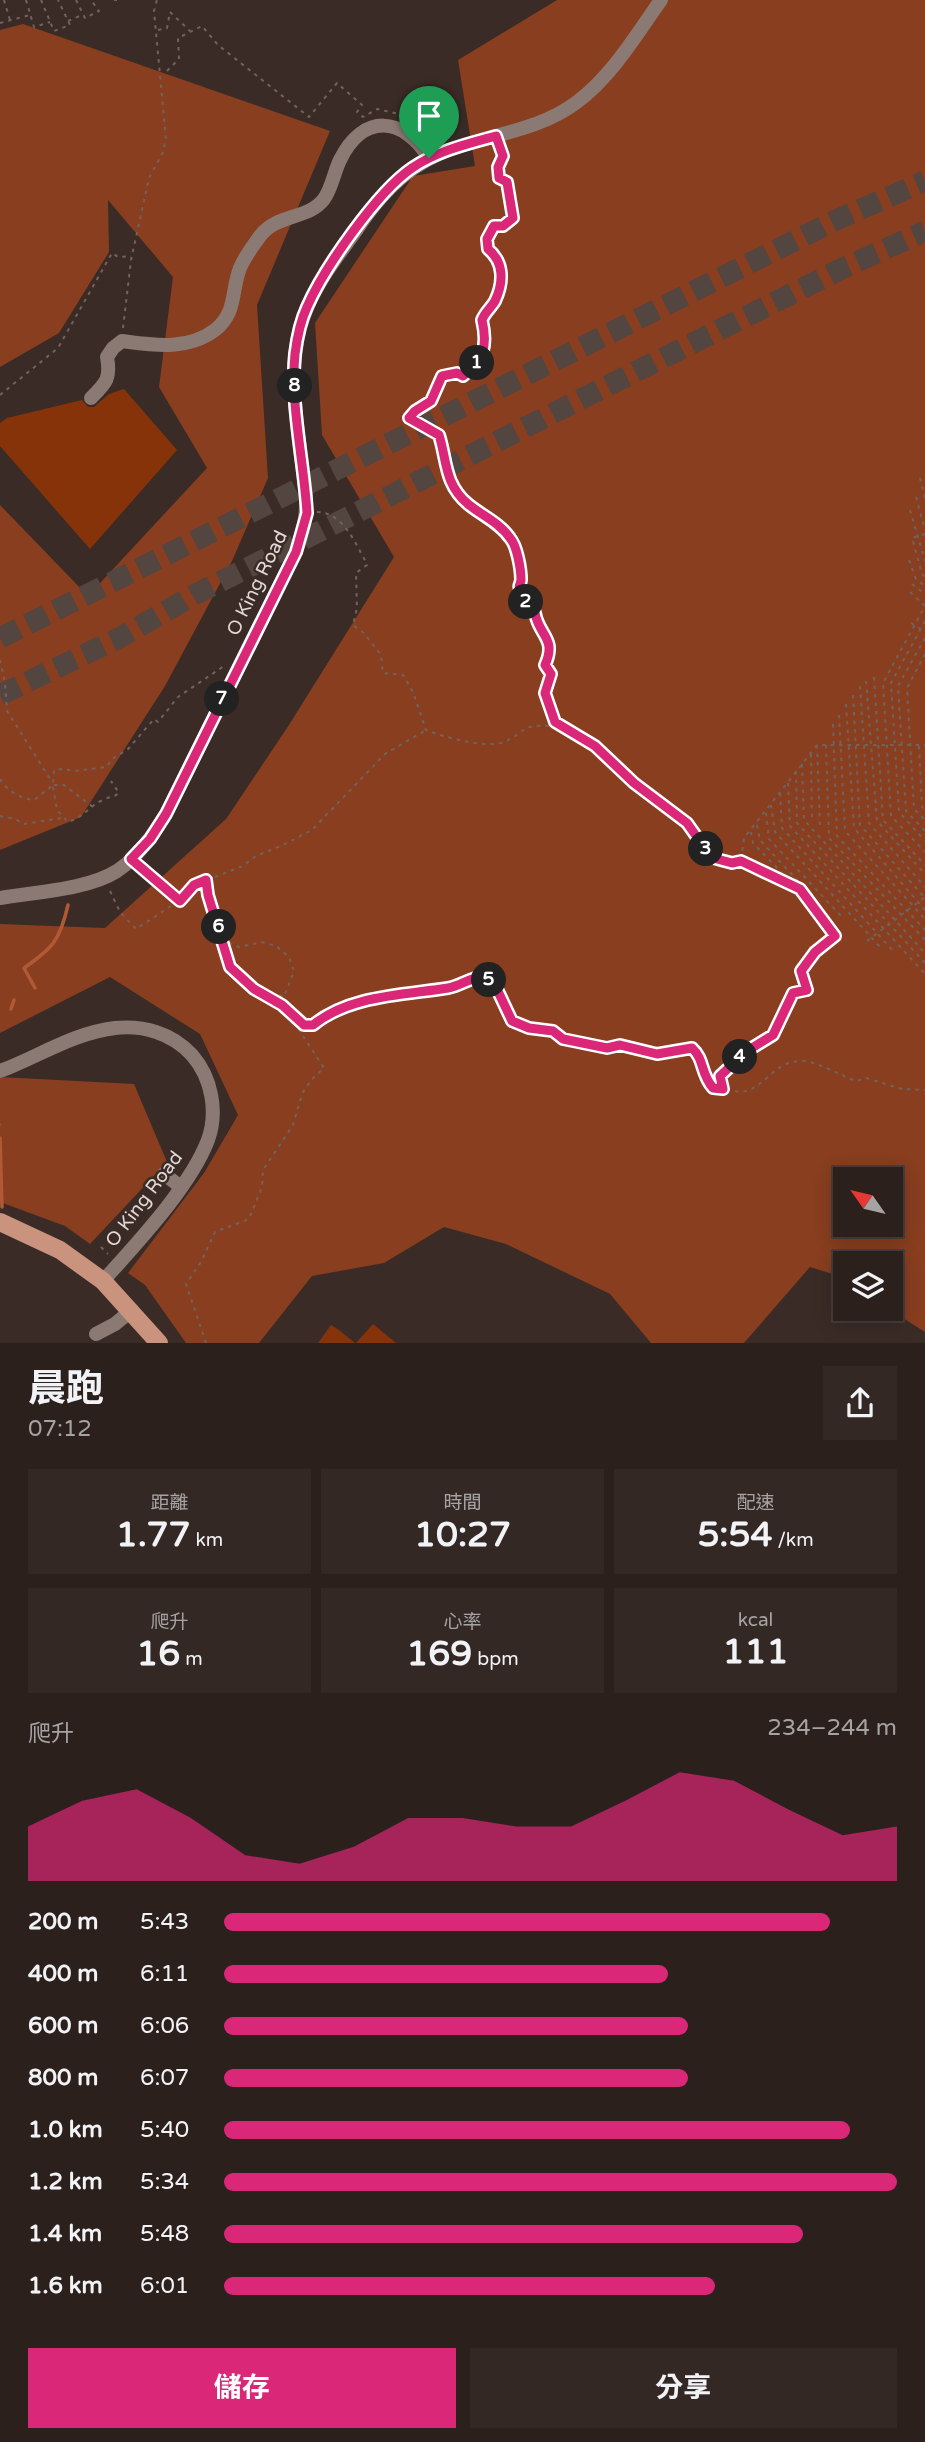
<!DOCTYPE html>
<html lang="zh-TW">
<head>
<meta charset="utf-8">
<style>
  :root { --surface:#2c201c; --page:#342825; --text:#f1f3f6; --muted:#a6a3a3; --line:#483e3b; --accent:#db2777 }
  body { margin:0; font-family:"Varela Round","Noto Sans TC",sans-serif; background:var(--page); color:var(--text); height:100vh; display:flex; flex-direction:column; font-size:26px; white-space:nowrap }
  * { box-sizing:border-box; margin:0 }
  p { font-size:23px; color:var(--muted) }
  .icon { flex:none; width:38px; height:38px; fill:none; stroke:currentColor; stroke-width:2; stroke-linecap:round; stroke-linejoin:round }
  .map { position:relative; height:1343px; overflow:hidden }
  .drawer { display:flex; flex-direction:column; background:var(--surface); flex:1 }
  .drawer>* { flex:none }
  .needle { width:46px; rotate:304deg }
  .buttons { position:absolute; left:833px; top:1167px; display:grid; gap:14px }
  .buttons a { display:grid; place-items:center; width:70px; height:70px; border-radius:0px; background:var(--surface); box-shadow:0 4px 18px #0003,0 0 0 2px var(--line); font-size:35px }
  .pin { position:absolute; display:grid; place-items:center; width:60px; height:60px; color:#fff; margin:-72px -30px; border-radius:50% 50% 50% 0; rotate:-45deg; box-shadow:0 0 7px #0007 }
  .pin .icon { rotate:45deg }
  .km { position:absolute; width:35px; height:35px; margin:-18px; border-radius:50%; background:#222; color:#fff; font-size:19px; line-height:35px; text-align:center }
  .round { display:grid; place-items:center; flex:none; width:74px; height:74px; border-radius:0px; background:var(--page) }
  .headline { display:flex; align-items:center; justify-content:space-between; height:119px; padding:0 28px }
  h1 { font-size:38px; font-weight:700; line-height:52px }
  .stats { display:grid; grid-template-columns:repeat(3,1fr); gap:10px; height:119px; padding:7px 28px }
  .stats div { display:grid; align-content:center; border-radius:0px; background:var(--page); text-align:center }
  .stats b { font-size:35px; font-weight:700 }
  .stats small { font-size:19px; font-weight:400 }
  .stats p { font-size:19px }
  .chart { height:196px; padding:14px 28px }
  .chart p { display:flex; justify-content:space-between }
  .chart svg { width:100%; height:126px; margin-top:7px; fill:var(--accent); opacity:.7 }
  .primary-button { display:flex; gap:14px; margin-top:auto; padding:14px 28px }
  .primary-button a { flex:1; height:80px; border-radius:0px; background:var(--accent); color:#fff; font-size:28px; font-weight:700; line-height:80px; text-align:center }
  .primary-button a+a { background:var(--page); color:var(--text) }
  ul { padding:0 28px; list-style:none; font-size:23px }
  li { display:grid; grid-template-columns:112px 84px 1fr; align-items:center; height:52px }
  li i { height:18px; border-radius:9px; background:var(--accent) }
  .map>svg:first-child { display:block }
  .green { fill:#883e1f; fill-rule:evenodd }
  .lines { fill:none; stroke-linecap:round; stroke-linejoin:round }
  .stream { stroke:#b15935; stroke-width:3.5 }
  .building { fill:#873309 }
  .highway-tunnel { stroke:#534540; stroke-width:21; stroke-dasharray:21 10; stroke-linecap:butt }
  .path { stroke:#70635f; stroke-width:2; stroke-dasharray:3.5 5; stroke-linecap:butt }
  .minor { stroke:#8b7a73; stroke-width:14 }
  .major { stroke:#c9937e; stroke-width:18 }
  .route-casing { stroke:#fff; stroke-width:14 }
  .route { stroke:#db2777; stroke-width:9 }
  .labels { text-anchor:middle; dominant-baseline:central; stroke-width:5; stroke-linejoin:round; paint-order:stroke }
  .street-label { font-size:19px; fill:#e1d7d4; stroke:#3a2b26 }
</style>
</head>
<body>
<div class="map">
<svg width="925" height="1343" viewBox="0 0 925 1343">
  <rect width="100%" height="100%" fill="#3a2b26"/>
  <g class="green">
    <path d="M557,0H925V1332L906,1320L891,1306V1264H845V1278L810,1267L744,1343H651L610,1294L506,1244L444,1227L384,1263L312,1276L259,1343H186L145,1285L128,1273L204,1173L238,1115L200,1034L110,977L0,1033V924L105,928L226,819L287,728L394,557L322,435L315,323L413,176L475,166L458,60ZM845,1180H891V1225H845Z"/>
    <polygon points="23,24 330,131 257,305 268,478 232,561 165,686 81,817 0,850 0,505 88,596 207,468 159,387 173,277 108,200 109,252 59,333 0,367 0,30"/>
    <polygon points="0,1077 134,1084 167,1162 90,1244 65,1226 0,1202"/>
  </g>
  <g class="lines">
    <g class="stream">
      <path d="M35,988L24,968C53,948 60,940 68,905"/>
      <polyline points="11,1009 14,1000"/>
      <polyline points="0,1138 2,1207"/>
    </g>
  </g>
  <g class="building">
    <polygon points="124,389 177,450 90,549 0,446 0,423 7,418 82,400 88,407 94,407 109,394"/>
    <polygon points="373,1324 396,1343 356,1343"/>
    <polygon points="331,1325 339,1330 355,1343 318,1343"/>
  </g>
  <g class="lines">
    <g class="highway-tunnel">
      <polyline points="0,638 836,220 925,181"/>
      <polyline points="0,695 119,638 194,595 591,394 843,268 925,231"/>
    </g>
    <g class="path">
      <polyline points="4,0 10,20"/>
      <polyline points="26,0 34,27 50,22"/>
      <polyline points="41,0 54,31 70,25 58,0"/>
      <polyline points="76,0 85,18 99,11 91,0"/>
      <polyline points="114,0 117,0"/>
      <polyline points="68,21 82,15"/>
      <polyline points="0,23 30,15"/>
      <polyline points="158,30 167,28 170,12 190,31"/>
      <polyline points="167,71 179,59 178,38 202,26 218,45 309,117 337,83 362,105 357,112 363,117 377,109 430,121 430,138"/>
      <path d="M501,147C504,158 498,166 499,178L507,182L513,218L503,226H494L487,238L488,249L498,258C501,274 502,291 492,305C488,310 485,313 482,320C488,346 484,359 463,376L458,373L442,376L431,401L415,411L409,418L439,435C447,460 444,484 468,504C481,515 500,523 510,537C517,546 521,569 521,580C520,587 518,584 520,590C523,597 527,604 529,611L535,613C538,635 556,639 545,665L551,674L546,693L555,722L595,745L634,783L687,823L704,847L717,859L732,863L741,861L800,889L835,935L815,952L801,971L807,990L793,993L773,1035L747,1051L720,1076L723,1089"/>
      <polyline points="123,328 131,260 149,178 162,154 166,139 154,11 157,0"/>
      <polyline points="0,395 58,348 112,253 118,257 131,256"/>
      <polyline points="920,478 925,498"/>
      <polyline points="916,497 925,530"/>
      <polyline points="910,510 925,561"/>
      <path d="M317,512C343,512 355,543 366,562L367,565L356,573L357,608L353,625L364,633L381,655L383,673L403,675L413,692L426,730C443,737 487,749 504,742C527,732 520,724 550,726L554,723"/>
      <polyline points="925,534 912,538 922,574 925,577"/>
      <polyline points="909,560 916,579 925,586"/>
      <polyline points="912,584 925,594"/>
      <polyline points="910,592 925,606 883,683 891,816 925,852"/>
      <polyline points="925,621 891,683 899,812 925,841"/>
      <polyline points="911,623 925,632"/>
      <polyline points="925,638 898,686 906,811 925,831"/>
      <polyline points="925,654 907,688 914,809 925,820"/>
      <polyline points="0,660 5,683 7,711 52,782"/>
      <polyline points="874,677 883,820 925,865"/>
      <polyline points="866,681 877,821 925,874"/>
      <polyline points="860,686 869,823 925,887"/>
      <polyline points="853,695 860,825 925,898"/>
      <polyline points="846,704 854,828 925,910"/>
      <polyline points="839,715 845,831 925,919"/>
      <polyline points="833,724 837,836 925,930"/>
      <polyline points="817,745 820,828"/>
      <polyline points="826,745 829,838 925,940"/>
      <polyline points="919,746 922,807 925,810"/>
      <polyline points="811,754 812,819"/>
      <polyline points="802,764 804,820 925,953"/>
      <polyline points="796,771 797,823 925,963"/>
      <path d="M0,779C6,790 21,799 34,800L53,785L54,770L62,769L74,771L107,767L112,759L128,749L154,719L158,722L178,697L224,666"/>
      <polyline points="788,783 790,826 925,974"/>
      <polyline points="54,785 64,785 93,807"/>
      <path d="M53,787L57,810L68,822C84,817 89,806 103,800C109,796 113,798 119,793L111,781"/>
      <polyline points="780,793 782,828 895,953"/>
      <polyline points="771,805 775,832 882,949"/>
      <polyline points="766,813 769,839 842,917"/>
      <polyline points="0,816 15,819 24,824 62,818"/>
      <polyline points="757,825 760,840 820,905"/>
      <polyline points="751,832 753,843 782,873"/>
      <polyline points="741,859 744,838 817,745 925,745"/>
      <polyline points="140,867 179,900"/>
      <polyline points="207,880 243,866 256,856 283,845 312,830 385,754 426,730"/>
      <path d="M110,891L120,912L136,929L180,900L194,885L206,880C208,896 224,958 232,968C245,984 263,992 280,1003C291,1011 296,1023 309,1026L323,1017L371,999L427,989L451,988L469,978L484,976L496,985L512,1021L529,1028L553,1031L563,1039L607,1048L620,1045L657,1054L692,1048C706,1060 700,1073 713,1088C723,1089 737,1093 746,1091C768,1085 774,1060 804,1061C817,1062 842,1076 856,1081L866,1078L902,1089L925,1090"/>
      <polyline points="221,939 239,947 262,942 276,946 289,957 294,971 284,997 279,995 282,1004"/>
      <polyline points="867,941 925,897"/>
      <polyline points="0,1125 1,1124"/>
      <polyline points="101,1247 108,1254"/>
      <polyline points="206,1343 186,1284 201,1262 215,1232 249,1219 262,1187 263,1170 293,1125 302,1094 311,1080 324,1068 299,1030 299,1023"/>
    </g>
    <g class="minor">
      <path d="M91,398C106,383 111,379 107,357L113,348L122,341C153,345 187,351 215,330C237,313 231,291 240,268C245,256 253,246 260,236C278,213 308,220 324,199C332,188 334,172 340,160C363,113 403,116 429,158"/>
      <path d="M0,898C34,892 87,890 117,871C138,857 153,835 166,814L296,552C303,532 307,517 306,496C300,439 283,367 305,313C316,283 337,257 355,232C377,199 402,170 439,154C485,134 536,133 577,102C612,76 636,35 661,0"/>
      <path d="M0,1071C38,1057 73,1033 115,1028C143,1025 172,1033 192,1055C212,1078 218,1112 208,1140C190,1187 137,1243 103,1281"/>
      <polyline points="164,1174 181,1187"/>
      <polyline points="96,1334 115,1324 132,1310"/>
    </g>
    <polyline class="major" points="0,1222 60,1250 103,1281 159,1343"/>
  </g>
  <g class="lines">
    <defs>
      <path id="route" d="M496,136L503,156L498,167L499,178L507,182L513,218L503,226H494L487,239L488,249C504,262 504,282 495,301C491,308 485,312 482,320C488,346 484,359 463,376L457,373L442,376L431,401L415,411L409,418L439,435C447,460 444,484 468,504C481,515 500,523 510,538C517,546 521,569 521,580C520,587 518,584 520,590C523,597 527,604 529,611L535,613C539,636 557,638 545,665L551,674L545,693L555,722L595,746L634,783L687,823L704,847L717,859L732,863L741,861L800,889L835,936L815,952L801,971L807,990L793,993L773,1035L747,1051L720,1076L723,1089L713,1088C700,1073 705,1060 692,1048L657,1054L620,1045L607,1048L563,1039L553,1031L529,1028L512,1021L495,985L484,976C469,978 460,986 448,988C404,995 350,995 313,1025H304L282,1005L254,989L230,967L208,895L206,880L194,885L180,901L131,859L150,839L166,814L296,552L307,513C304,462 290,403 295,354C297,338 300,322 307,307C324,268 377,192 412,168C437,151 467,144 496,136Z"/>
    </defs>
    <use href="#route" class="route-casing"/>
    <use href="#route" class="route"/>
  </g>
  <g class="labels">
    <g class="street-label">
      <text transform="translate(257 583) rotate(-64)">O King Road</text>
      <text transform="translate(144 1199) rotate(-53)">O King Road</text>
    </g>
  </g>
</svg>
<div class="buttons">
<a><svg class="needle" viewBox="-14 -14 28 28"><path d="M0-13l5 13h-10z" fill="#e53935"/><path d="M0 13l5-13h-10z" fill="#a6a3a3"/></svg></a>
<a><svg class="icon" aria-label="layers" viewBox="0 0 24 24"><path d="M12 4l9 5-9 5-9-5zM3 14l9 5 9-5"/></svg></a>
</div>
<div class="pin" style="left:429px;top:158px;background:#1e9e55"><svg class="icon" aria-label="arrive" viewBox="0 0 24 24"><path d="M6 21V4h12l-3 4 3 4H6"/></svg></div>
<b class="km" style="left:477px;top:363px">1</b>
<b class="km" style="left:526px;top:602px">2</b>
<b class="km" style="left:706px;top:849px">3</b>
<b class="km" style="left:740px;top:1057px">4</b>
<b class="km" style="left:489px;top:980px">5</b>
<b class="km" style="left:219px;top:927px">6</b>
<b class="km" style="left:222px;top:699px">7</b>
<b class="km" style="left:295px;top:386px">8</b>
</div>
<section class="drawer">
<div class="headline"><div><h1>晨跑</h1><p>07:12</p></div><a class="round"><svg class="icon" aria-label="share" viewBox="0 0 24 24"><path d="M12 15V3M7 8l5-5 5 5M5 13v7h14v-7"/></svg></a></div>
<div class="stats">
<div><p>距離</p><b>1.77<small> km</small></b></div>
<div><p>時間</p><b>10:27</b></div>
<div><p>配速</p><b>5:54<small> /km</small></b></div>
</div>
<div class="stats">
<div><p>爬升</p><b>16<small> m</small></b></div>
<div><p>心率</p><b>169<small> bpm</small></b></div>
<div><p>kcal</p><b>111</b></div>
</div>
<div class="chart"><p><span>爬升</span>234–244 m</p>
<svg viewBox="0 0 160 44" preserveAspectRatio="none"><path d="M0 44V25L10 16L20 12L30 22L40 35L50 38L60 32L70 22L80 22L90 25L100 25L110 16L120 6L130 9L140 19L150 28L160 25V44z"/></svg>
</div>
<ul>
<li><b>200 m</b>5:43<i style="width:90%"></i></li>
<li><b>400 m</b>6:11<i style="width:66%"></i></li>
<li><b>600 m</b>6:06<i style="width:69%"></i></li>
<li><b>800 m</b>6:07<i style="width:69%"></i></li>
<li><b>1.0 km</b>5:40<i style="width:93%"></i></li>
<li><b>1.2 km</b>5:34<i style="width:100%"></i></li>
<li><b>1.4 km</b>5:48<i style="width:86%"></i></li>
<li><b>1.6 km</b>6:01<i style="width:73%"></i></li>
</ul>
<div class="primary-button"><a>儲存</a><a>分享</a></div>
</section>
</body>
</html>
